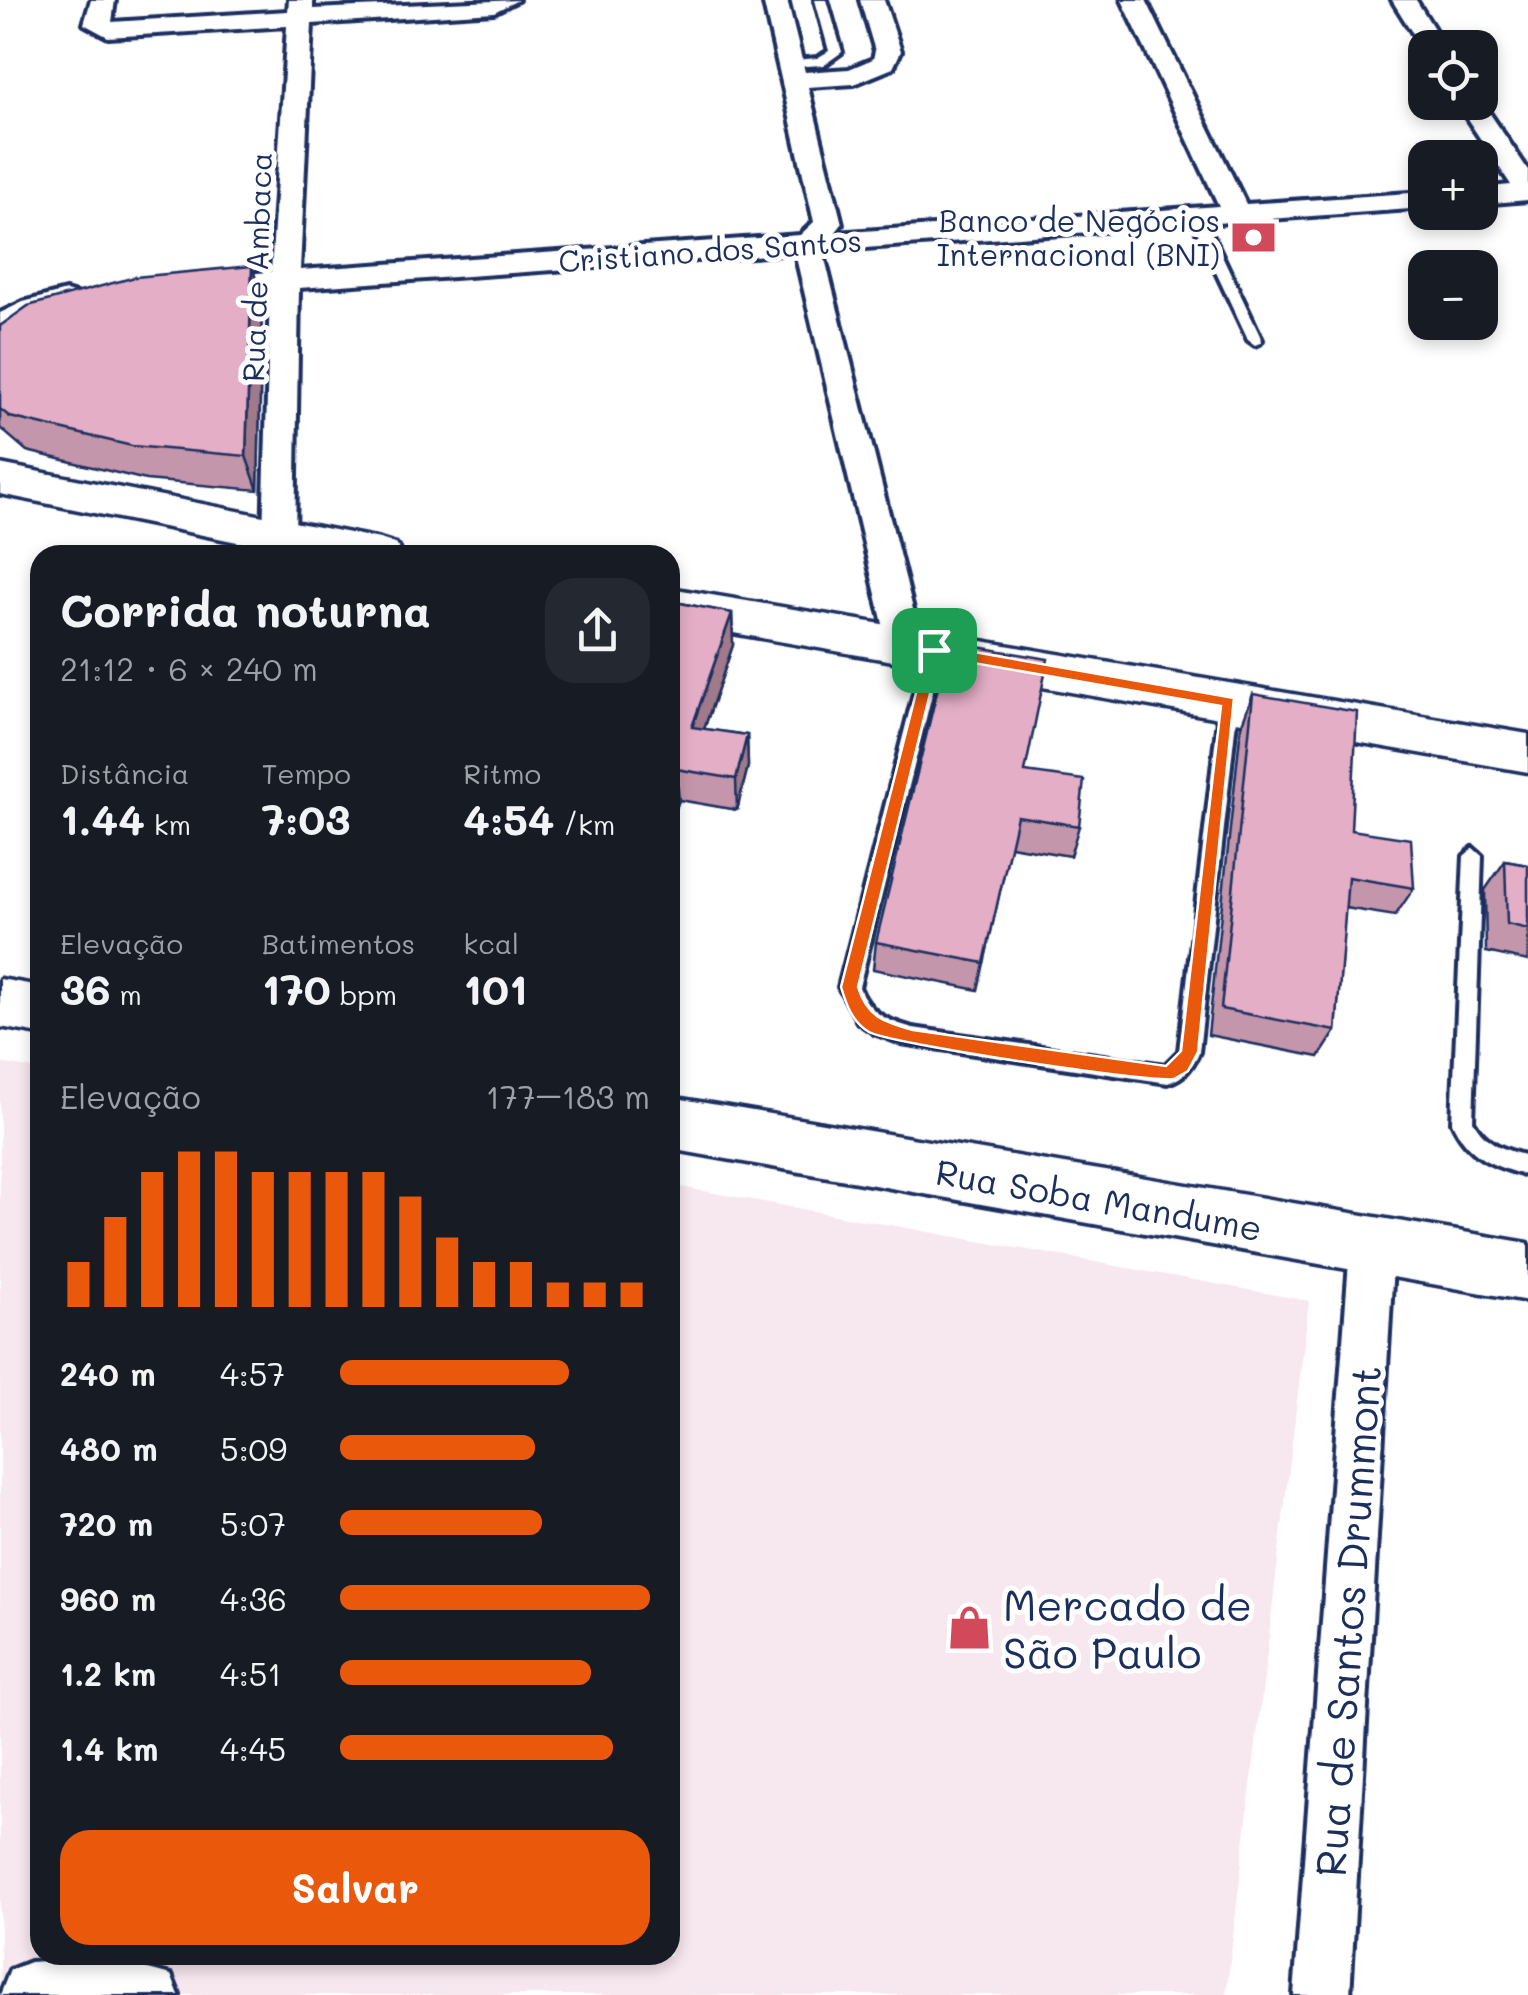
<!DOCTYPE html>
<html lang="pt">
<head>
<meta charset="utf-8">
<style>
  :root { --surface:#171b24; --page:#242831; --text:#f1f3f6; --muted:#9ea1a6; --accent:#ea580c }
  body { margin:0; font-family:Mali,sans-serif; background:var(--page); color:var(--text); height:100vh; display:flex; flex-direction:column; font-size:38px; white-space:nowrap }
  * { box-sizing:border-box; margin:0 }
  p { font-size:32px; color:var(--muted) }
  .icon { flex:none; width:55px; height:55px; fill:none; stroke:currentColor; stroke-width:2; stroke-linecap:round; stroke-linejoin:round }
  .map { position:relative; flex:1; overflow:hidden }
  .side { position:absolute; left:30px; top:545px; width:650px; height:1420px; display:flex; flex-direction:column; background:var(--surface); border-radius:30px; box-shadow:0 5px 15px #0003 }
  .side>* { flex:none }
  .buttons { position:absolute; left:1408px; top:30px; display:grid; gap:20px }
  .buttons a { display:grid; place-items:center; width:90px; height:90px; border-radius:20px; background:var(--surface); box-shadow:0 5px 15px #0003; font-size:50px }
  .pin { position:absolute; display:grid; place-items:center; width:85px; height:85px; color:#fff; margin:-42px; border-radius:20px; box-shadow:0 5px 15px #0006 }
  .round { display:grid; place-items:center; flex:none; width:105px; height:105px; border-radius:30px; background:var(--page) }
  .summary { display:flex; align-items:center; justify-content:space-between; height:170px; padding:0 30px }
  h1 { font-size:45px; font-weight:700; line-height:75px }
  .stats { display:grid; grid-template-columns:repeat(3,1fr); gap:15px; height:170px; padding:10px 30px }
  .stats div { display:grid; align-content:center }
  .stats b { font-size:42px; font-weight:700 }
  .stats small { font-size:28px; font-weight:400 }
  .stats p { font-size:28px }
  .chart { height:280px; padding:20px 30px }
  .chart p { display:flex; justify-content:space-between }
  .chart svg { width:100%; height:180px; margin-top:10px; stroke:var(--accent); stroke-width:6 }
  .primary-button { display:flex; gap:20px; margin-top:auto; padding:20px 30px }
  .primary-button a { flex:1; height:115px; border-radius:30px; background:var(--accent); color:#fff; font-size:40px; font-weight:700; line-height:115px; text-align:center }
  ul { padding:0 30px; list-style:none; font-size:32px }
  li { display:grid; grid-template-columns:160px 120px 1fr; align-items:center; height:75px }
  li i { height:25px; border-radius:12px; background:var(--accent) }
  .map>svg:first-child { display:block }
  .built { fill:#f7e7ee }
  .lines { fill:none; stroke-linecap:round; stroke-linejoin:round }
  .lane-casing { stroke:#1b2f5e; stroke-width:8 }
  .street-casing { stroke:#1b2f5e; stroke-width:8 }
  .secondary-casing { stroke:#1b2f5e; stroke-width:7 }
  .lane { fill:#fff; fill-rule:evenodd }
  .street { fill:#fff; fill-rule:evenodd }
  .secondary { fill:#fff; fill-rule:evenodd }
  .wall { fill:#c496ab; stroke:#1b2f5e; stroke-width:2.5 }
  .shaded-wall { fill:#a07a8b; stroke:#1b2f5e; stroke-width:2.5 }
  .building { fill:#e4aec7; stroke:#1b2f5e; stroke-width:2.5 }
  .route { fill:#ea580c; stroke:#fff; stroke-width:2.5; fill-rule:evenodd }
  .labels { text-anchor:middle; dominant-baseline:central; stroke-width:10; stroke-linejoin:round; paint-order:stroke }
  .far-poi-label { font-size:30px; fill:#1b2f5e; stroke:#fff; text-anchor:end }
  .far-street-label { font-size:30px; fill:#1b2f5e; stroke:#fff }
  .street-label { font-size:35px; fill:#1b2f5e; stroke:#fff }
  .near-poi-label { font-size:42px; fill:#1b2f5e; stroke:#fff; text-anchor:start }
  .near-street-label { font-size:42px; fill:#1b2f5e; stroke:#fff }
</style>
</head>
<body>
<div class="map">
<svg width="1528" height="1995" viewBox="0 0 1528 1995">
  <rect width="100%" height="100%" fill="#fff"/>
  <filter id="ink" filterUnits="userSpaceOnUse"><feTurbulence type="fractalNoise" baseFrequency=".01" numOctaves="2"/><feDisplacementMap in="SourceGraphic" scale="20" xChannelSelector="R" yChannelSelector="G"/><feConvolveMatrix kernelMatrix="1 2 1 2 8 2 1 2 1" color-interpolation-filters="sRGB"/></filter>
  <g filter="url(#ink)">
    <polygon class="built" points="0,1063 40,1070 40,1955 670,1955 670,1185 1309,1301 1226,1995 0,1995"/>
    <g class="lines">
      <defs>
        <g id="lane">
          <polygon points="815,0 827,0 842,52 824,65 786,67 786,61 817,58 829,51"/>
          <polygon points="1192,214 1204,217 1262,340 1260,343 1255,345 1248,340 1190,217"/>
          <path d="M934,644L943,650L859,987C869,1013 887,1021 913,1028L1165,1065L1179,1051L1220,702L1229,695L1235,697L1238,702L1199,1052C1192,1068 1185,1077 1168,1083L901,1043L874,1033L858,1022L839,987L925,650Z"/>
          <path d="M1473,848L1482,856L1473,1121C1486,1144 1504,1150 1528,1156V1176C1492,1166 1468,1157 1452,1122L1464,856Z"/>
        </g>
        <g id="street">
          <polygon points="91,0 115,0 112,22 288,11 289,0 313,0 313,9 518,0 494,12 312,24 300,270 800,235 814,222 763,0 787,0 805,72 849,69 873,59 875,51 860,0 884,0 901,51 893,68 854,84 808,87 842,224 835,233 1219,206 1122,0 1146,0 1246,204 1425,192 1425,208 823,251 922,645 917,654 905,658 893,654 888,645 795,253 299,288 295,538 291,546 279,549 267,546 263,538 270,290 203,295 193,292 189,286 193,280 203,277 271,272 287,26 108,37 84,24"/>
          <polygon points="1392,0 1416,0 1446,48 1425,48 1425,53"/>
          <polygon points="1480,99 1528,170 1528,200 1480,204 1480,188 1511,185 1456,102 1480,102"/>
          <polygon points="66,291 76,294 80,300 76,306 43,315 0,334 0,313 23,302"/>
          <polygon points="1372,1227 1388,1233 1394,1248 1350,1995 1294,1995 1350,1248 1356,1233"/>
          <polygon points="103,1957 171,1975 179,1995 0,1995 10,1970 30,1962"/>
        </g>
        <g id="secondary">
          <polygon points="0,464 380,539 396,544 403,555 301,555 0,494"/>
          <polygon points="670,588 1528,734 1528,772 670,622"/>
          <polygon points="0,979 40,986 40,1034 0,1027"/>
          <polygon points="670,1097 1528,1243 1528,1301 670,1149"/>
        </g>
      </defs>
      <use href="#lane" class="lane-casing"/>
      <use href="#street" class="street-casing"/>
      <use href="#secondary" class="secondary-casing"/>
      <use href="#lane" class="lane"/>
      <use href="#street" class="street"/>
      <use href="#secondary" class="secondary"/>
    </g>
    <g class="wall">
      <polygon points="252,266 262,300 258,490 146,480 27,451 0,428 0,326"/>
      <polygon points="670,601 732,613 733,645 704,729 747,735 748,766 737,810 679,800 670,824"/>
      <polygon points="1253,694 1351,830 1414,888 1395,916 1345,908 1336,1031 1319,1057 1208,1035 1241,726"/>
      <polygon points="1025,772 1079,826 1070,856 1010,846 978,990 873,969 876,942"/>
      <polygon points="1505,861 1528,865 1528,961 1486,952 1485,890"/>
    </g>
    <g class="shaded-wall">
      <polygon points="252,266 262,300 258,490 246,456"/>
      <polygon points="732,613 733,645 694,758 692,727"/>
      <polygon points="747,735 748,766 737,810 736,779"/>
      <polygon points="676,769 679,800 670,824 670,787"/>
    </g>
    <g class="building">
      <polygon points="252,266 246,456 132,446 10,417 0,409 0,326 28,306 135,277"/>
      <polygon points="670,601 732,613 692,727 747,735 736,779 676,769 670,787"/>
      <polygon points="949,642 1048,659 1025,772 1084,780 1079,826 1017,816 984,963 876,942"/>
      <polygon points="1253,694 1357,712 1351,830 1411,839 1414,888 1348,877 1336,1031 1221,1009"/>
      <polygon points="1505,861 1528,865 1528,929 1507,924"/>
    </g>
  </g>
  <path class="route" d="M934,645L1234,698L1198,1052L1188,1071L1174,1079C1155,1084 887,1043 869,1032C852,1022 846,1004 841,987L927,650ZM939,657L1221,706L1181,1051L1166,1066L913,1030C884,1022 867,1017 858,987Z"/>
  <defs>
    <symbol id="bank-bare" viewBox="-9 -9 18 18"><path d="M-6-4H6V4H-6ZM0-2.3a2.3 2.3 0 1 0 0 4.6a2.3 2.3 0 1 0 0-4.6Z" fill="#d1495b" stroke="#fff" stroke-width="2.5" paint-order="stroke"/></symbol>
    <symbol id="shop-bare" viewBox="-9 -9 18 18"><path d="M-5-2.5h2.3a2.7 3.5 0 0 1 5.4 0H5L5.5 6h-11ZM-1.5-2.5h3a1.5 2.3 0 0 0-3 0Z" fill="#d1495b" stroke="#fff" stroke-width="2.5" paint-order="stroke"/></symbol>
  </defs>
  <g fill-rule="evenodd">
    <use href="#bank-bare" x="1222" y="206" width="63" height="63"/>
    <use href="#shop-bare" x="938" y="1596" width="63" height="63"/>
  </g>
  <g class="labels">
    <g class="far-poi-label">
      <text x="1220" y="220">Banco de Negócios<tspan x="1220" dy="34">Internacional (BNI)</tspan></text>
    </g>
    <g class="far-street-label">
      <text transform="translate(710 250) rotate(-4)">Cristiano dos Santos</text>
      <text transform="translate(256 267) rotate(-88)">Rua de Ambaca</text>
    </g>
    <g class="street-label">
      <text transform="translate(1099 1199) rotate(10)">Rua Soba Mandume</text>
    </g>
    <g class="near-poi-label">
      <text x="1003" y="1604">Mercado de<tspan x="1003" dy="48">São Paulo</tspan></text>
    </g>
    <g class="near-street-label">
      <text transform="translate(1347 1621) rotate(-86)">Rua de Santos Drummont</text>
    </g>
  </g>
</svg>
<div class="buttons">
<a><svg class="icon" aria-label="locate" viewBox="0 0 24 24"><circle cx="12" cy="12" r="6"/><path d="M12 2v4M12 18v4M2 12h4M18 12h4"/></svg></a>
<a>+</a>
<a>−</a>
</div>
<div class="pin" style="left:934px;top:650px;background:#1e9e55"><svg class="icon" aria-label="arrive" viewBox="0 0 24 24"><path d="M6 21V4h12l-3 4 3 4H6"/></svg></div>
<section class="side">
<div class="summary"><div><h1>Corrida noturna</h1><p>21:12 · 6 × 240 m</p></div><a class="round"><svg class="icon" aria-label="share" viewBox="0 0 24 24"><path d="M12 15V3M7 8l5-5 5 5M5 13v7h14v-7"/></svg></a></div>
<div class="stats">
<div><p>Distância</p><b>1.44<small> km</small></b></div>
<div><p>Tempo</p><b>7:03</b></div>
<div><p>Ritmo</p><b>4:54<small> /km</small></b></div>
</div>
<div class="stats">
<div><p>Elevação</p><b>36<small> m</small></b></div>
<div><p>Batimentos</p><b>170<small> bpm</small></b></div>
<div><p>kcal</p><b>101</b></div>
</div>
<div class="chart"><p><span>Elevação</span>177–183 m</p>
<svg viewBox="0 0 160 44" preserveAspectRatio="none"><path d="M5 44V33M15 44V22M25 44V11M35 44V6M45 44V6M55 44V11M65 44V11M75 44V11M85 44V11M95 44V17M105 44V27M115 44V33M125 44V33M135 44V38M145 44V38M155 44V38"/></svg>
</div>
<ul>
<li><b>240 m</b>4:57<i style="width:74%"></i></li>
<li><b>480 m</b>5:09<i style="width:63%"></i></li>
<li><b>720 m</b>5:07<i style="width:65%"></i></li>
<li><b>960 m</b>4:36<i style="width:100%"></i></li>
<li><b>1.2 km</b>4:51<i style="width:81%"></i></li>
<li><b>1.4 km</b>4:45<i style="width:88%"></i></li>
</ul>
<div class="primary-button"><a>Salvar</a></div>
</section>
</div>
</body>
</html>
